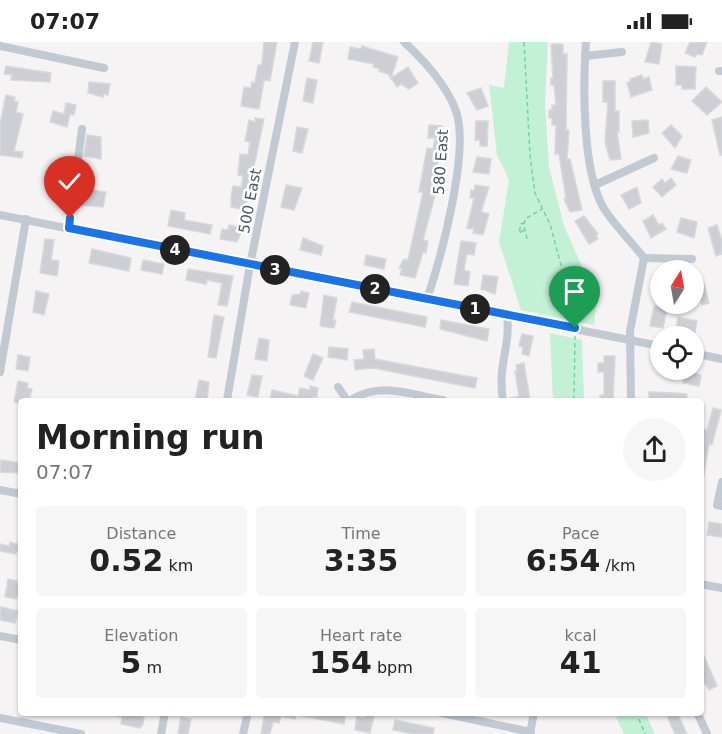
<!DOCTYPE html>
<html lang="en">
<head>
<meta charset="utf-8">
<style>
  :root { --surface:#fff; --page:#f6f6f6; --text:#222; --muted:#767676 }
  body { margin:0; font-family:"DejaVu Sans",sans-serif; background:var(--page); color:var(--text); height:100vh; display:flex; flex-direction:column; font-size:22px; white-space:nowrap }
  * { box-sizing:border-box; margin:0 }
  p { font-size:20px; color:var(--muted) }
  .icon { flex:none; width:33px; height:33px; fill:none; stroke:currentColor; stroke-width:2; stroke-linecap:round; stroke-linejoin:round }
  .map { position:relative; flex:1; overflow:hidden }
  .drawer { position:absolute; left:18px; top:356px; width:686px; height:318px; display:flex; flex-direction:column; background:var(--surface); border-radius:6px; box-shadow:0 2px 4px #0004 }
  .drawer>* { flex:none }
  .needle { width:39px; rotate:11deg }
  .controls { position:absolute; left:650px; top:218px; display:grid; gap:12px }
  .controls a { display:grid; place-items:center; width:54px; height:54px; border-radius:50%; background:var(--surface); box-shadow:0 2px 4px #0004; font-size:30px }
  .pin { position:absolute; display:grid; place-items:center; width:51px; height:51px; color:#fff; margin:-62px -26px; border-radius:50% 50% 50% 0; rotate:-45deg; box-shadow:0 0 6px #0007 }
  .pin .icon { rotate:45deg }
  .km { position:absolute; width:30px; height:30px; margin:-15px; border-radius:50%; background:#222; color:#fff; font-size:16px; line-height:30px; text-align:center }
  .round { display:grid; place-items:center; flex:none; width:63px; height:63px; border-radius:32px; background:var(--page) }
  .summary { display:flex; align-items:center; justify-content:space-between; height:102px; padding:0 18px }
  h1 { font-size:33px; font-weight:700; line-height:45px }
  .figures { display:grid; grid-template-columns:repeat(3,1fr); gap:9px; height:102px; padding:6px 18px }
  .figures div { display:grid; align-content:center; border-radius:6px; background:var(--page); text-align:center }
  .figures b { font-size:30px; font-weight:700 }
  .figures small { font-size:16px; font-weight:400 }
  .figures p { font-size:16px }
  .status { display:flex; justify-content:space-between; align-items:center; height:42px; padding:0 30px; background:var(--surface); direction:ltr }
  .status svg { height:16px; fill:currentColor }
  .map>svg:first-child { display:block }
  .green { fill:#c3f1d5 }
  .building { fill:#cdcfd5; stroke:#d7d9de; stroke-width:1.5 }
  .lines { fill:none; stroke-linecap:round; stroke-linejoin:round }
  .path { stroke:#7ad0a6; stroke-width:1.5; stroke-dasharray:4.5 3; stroke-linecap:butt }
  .minor { stroke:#c1cad2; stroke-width:8 }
  .route-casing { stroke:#fff; stroke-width:12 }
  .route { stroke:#1a73e8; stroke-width:8 }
  .labels { text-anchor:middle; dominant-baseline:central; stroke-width:5; stroke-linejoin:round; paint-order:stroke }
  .street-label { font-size:15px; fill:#4a5661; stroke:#fff }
</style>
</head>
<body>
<div class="status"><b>07:07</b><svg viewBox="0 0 49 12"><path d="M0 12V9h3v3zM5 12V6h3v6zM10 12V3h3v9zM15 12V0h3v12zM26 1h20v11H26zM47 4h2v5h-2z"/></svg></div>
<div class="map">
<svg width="722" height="692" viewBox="0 0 722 692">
  <rect width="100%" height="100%" fill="#f5f3f3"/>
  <g class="green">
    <polygon points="509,0 548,0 545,61 549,125 564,184 597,258 594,283 521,268 499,200 509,138 497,113 489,43 504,46"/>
    <polygon points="550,291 582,298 584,358 553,358"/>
    <polygon points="614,671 645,671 655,692 624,692"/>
  </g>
  <g class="building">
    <polygon points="264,0 277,0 270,39 264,38 259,67 241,64 244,45 251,46 252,40 255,41 258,23 262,23"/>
    <polygon points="313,0 323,0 319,21 309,19"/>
    <polygon points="651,0 662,2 659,22 645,20"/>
    <polygon points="690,0 707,0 702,13 697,12 695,15 685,11"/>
    <polygon points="551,2 563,2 563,12 567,12 566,88 569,88 567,117 570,117 582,168 570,170 564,157 566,157 559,112 555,112 556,83 552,83 552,76 549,76 549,68 552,68 552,63 556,63 554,43 551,43 551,36 553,36"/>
    <polygon points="362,4 398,15 391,36 408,25 418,41 409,47 401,42 397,45 388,32 379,29 380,27 373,25 374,22 348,17 350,5 361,7"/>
    <polygon points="6,24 51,31 50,40 11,38 12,33 4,32"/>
    <polygon points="676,24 696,25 695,47 682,47 682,43 676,43"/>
    <polygon points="642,33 643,37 649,35 652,48 631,55 627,41 631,39 630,37"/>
    <polygon points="307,36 317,38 313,61 303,59"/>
    <polygon points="603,39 615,39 615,69 619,69 619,90 617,90 621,117 610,118 605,100 608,60 603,60"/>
    <polygon points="89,40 110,42 108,53 104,52 103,55 88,51"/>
    <polygon points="706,45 722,60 707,73 692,59"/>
    <polygon points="481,46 488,64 477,68 467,51"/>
    <polygon points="6,53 15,55 14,59 18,60 16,70 23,72 14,109 23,110 22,116 0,113 0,82"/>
    <polygon points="66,61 76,63 74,73 70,72 67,85 50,80 53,69 64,72"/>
    <polygon points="722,75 722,113 720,113 712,78"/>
    <polygon points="255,76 264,77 245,168 231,165 231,156 233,144 241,145 243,134 238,133 240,112 248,113 250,100 245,99 249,78 255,80"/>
    <polygon points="648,78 649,91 633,95 632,79"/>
    <polygon points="476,79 488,79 487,104 480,104 480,98 475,98"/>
    <polygon points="429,83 442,84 442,106 435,135 439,135 438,142 423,198 428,199 426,211 423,210 415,236 400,233 402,227 399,226 404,217 408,218 423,150 419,150 427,106 433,107 435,96 428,96"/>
    <polygon points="671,83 682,94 675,106 662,91"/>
    <polygon points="297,85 308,87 302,111 293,109"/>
    <polygon points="87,93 101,95 101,117 84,114"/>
    <polygon points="678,114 691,118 687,131 671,127"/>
    <polygon points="477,115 491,117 489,132 473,130"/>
    <polygon points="82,135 95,137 93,148 106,150 103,165 80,163"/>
    <polygon points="671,136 676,143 662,155 653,145 662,137 665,141"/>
    <polygon points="286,143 302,146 294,168 281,165"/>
    <polygon points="475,143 489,145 481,170 489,172 483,193 473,191 474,187 467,186 474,156 470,156 471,148 474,149"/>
    <polygon points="637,145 641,161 629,167 621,153"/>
    <polygon points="171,168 185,171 184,178 212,183 210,192 168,184"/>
    <polygon points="653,173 659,183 662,181 666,187 651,196 643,179"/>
    <polygon points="584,174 598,192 596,193 598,197 589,202 575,179"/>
    <polygon points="681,176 697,180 694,196 677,190"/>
    <polygon points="229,183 243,186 237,200 220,197 222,187 228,188"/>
    <polygon points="717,183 722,199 722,212 716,214 708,186"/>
    <polygon points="303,196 323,204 321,213 300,208"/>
    <polygon points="45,197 54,198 51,218 59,219 57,234 40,231"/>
    <polygon points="461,199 476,201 474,213 467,212 466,215 464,228 470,230 468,244 454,242"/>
    <polygon points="92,207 131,216 129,229 89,221"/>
    <polygon points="366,213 386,217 384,227 364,223"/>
    <polygon points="143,218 164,222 162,232 141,228"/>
    <polygon points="188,227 233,234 227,264 218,263 222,241 207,238 206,242 186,238"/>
    <polygon points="483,233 498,235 495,252 481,247"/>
    <polygon points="704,241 709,261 702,263 701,259 693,261 693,248 697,247 696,244"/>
    <polygon points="36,249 49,252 44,273 33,270"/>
    <polygon points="301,249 309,251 306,266 290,263 292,253 301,252"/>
    <polygon points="324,253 337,256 333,278 336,278 334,286 320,284"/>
    <polygon points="352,260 427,275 425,285 349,270"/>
    <polygon points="654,264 667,266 663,286 650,284"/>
    <polygon points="214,273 224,275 216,316 208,315"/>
    <polygon points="678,275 697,279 694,294 676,285"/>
    <polygon points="441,278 489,287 487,299 440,287"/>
    <polygon points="522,292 533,294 529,314 522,312 523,305 519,304"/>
    <polygon points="259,296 269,298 267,319 255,317"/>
    <polygon points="329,305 348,307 347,318 328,315"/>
    <polygon points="374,307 375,317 477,336 475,346 373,326 355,328 354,318 364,317 363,308"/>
    <polygon points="313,312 323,316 313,338 304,334"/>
    <polygon points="18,313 30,315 28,329 16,327"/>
    <polygon points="604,314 615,314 613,358 600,358 600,353 604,353 604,330 598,330 598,321 604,321"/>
    <polygon points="524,321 530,358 509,358 509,356 519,354 515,329 517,329 516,323"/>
    <polygon points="686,329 701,333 699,344 683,341"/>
    <polygon points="252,333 262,334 258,355 247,353"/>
    <polygon points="199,338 209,340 207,358 195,358"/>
    <polygon points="18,339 28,341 27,346 32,347 30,355 21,358 21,362 14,360"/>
    <polygon points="310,344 318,346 317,355 313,355 313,358 270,357 272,348 298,354 300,346 310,348"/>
    <polygon points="649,350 676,351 687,352 686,358 655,358 649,357"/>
    <polygon points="713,366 721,368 712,403 709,402 703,438 700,438 700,398 703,387 707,388"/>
    <polygon points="1,418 21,421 21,431 0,430"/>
    <polygon points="709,480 722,482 722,495 707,493"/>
    <polygon points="10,500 21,503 21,510 16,509 16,512 0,509 0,502 9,504"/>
    <polygon points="8,537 17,539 17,543 21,544 16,557 5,555"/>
    <polygon points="1,565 18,569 15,581 0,578"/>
    <polygon points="701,607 717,644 709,648 700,634"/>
    <polygon points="111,670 144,674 143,682 140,686 121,682 122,675 111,673"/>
    <polygon points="265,670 296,670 295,677 281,674 279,681 273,680 270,692 261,692"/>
    <polygon points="298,670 346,670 344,682 297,673"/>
    <polygon points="677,670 687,692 675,692 667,674"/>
    <polygon points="365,672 374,674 370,691 355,688 357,674 364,676"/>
    <polygon points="181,675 191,677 188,692 178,692"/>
    <polygon points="395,678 434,686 433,692 413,692 393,688"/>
  </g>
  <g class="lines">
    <g class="path">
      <polyline points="524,0 530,113 535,151 550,182 576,279"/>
      <polyline points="524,188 519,191 521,182 524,181"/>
      <polyline points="527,197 524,183 525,177 542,167"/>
      <polyline points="574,358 575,294"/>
      <polyline points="636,670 645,692"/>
    </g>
    <g class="minor">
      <path d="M404,0C424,18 447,44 456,69C470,109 441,216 427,257"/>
      <path d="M586,0C583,42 582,128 603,165C614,183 631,199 644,216L630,289L631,358"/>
      <polyline points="0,4 104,26"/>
      <polyline points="585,14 622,10"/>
      <polyline points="719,29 722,29"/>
      <polyline points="595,143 654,116"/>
      <polyline points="0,173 660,304"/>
      <polyline points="69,186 82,87"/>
      <polyline points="644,216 692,217"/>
      <polyline points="693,311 722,317"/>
      <polyline points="0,330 26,177"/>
      <polyline points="338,345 347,358"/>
      <polyline points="227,358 250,223 295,0"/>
      <path d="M351,358C381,339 411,353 443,358"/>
      <path d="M503,358C497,324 511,304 507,273"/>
      <polyline points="722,440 717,463 722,464"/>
      <polyline points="0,448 21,452"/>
      <polyline points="700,542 722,546"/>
      <polyline points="0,594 21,598"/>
      <polyline points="437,670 531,690"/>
      <polyline points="697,670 707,692"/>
      <polyline points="0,676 81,692"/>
      <polyline points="161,692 165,670"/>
      <polyline points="243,692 248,670"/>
      <polyline points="530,692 534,670"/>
    </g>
  </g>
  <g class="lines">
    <defs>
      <polyline id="route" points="70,176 69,186 575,286"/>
    </defs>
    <use href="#route" class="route-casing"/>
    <use href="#route" class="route"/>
  </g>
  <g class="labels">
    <g class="street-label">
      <text transform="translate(441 120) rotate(-86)">580 East</text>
      <text transform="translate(250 159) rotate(-79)">500 East</text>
    </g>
  </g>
</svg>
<div class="controls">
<a><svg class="needle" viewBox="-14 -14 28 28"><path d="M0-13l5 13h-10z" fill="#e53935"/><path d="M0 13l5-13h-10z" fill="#767676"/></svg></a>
<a><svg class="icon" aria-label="locate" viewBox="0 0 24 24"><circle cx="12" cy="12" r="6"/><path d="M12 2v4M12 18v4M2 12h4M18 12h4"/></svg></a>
</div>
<div class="pin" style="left:575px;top:286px;background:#1e9e55"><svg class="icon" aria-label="arrive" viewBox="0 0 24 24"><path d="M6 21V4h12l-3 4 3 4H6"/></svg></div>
<div class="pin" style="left:70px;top:176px;background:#d93025"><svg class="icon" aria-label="check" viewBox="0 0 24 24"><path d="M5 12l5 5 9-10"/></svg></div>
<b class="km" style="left:475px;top:267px">1</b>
<b class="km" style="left:375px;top:247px">2</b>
<b class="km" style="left:275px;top:228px">3</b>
<b class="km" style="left:175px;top:208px">4</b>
<section class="drawer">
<div class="summary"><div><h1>Morning run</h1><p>07:07</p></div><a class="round"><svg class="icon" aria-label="share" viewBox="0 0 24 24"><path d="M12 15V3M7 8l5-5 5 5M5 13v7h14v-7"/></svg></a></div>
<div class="figures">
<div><p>Distance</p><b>0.52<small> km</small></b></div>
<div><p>Time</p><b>3:35</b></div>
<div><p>Pace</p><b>6:54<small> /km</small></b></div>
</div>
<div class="figures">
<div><p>Elevation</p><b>5<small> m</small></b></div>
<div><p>Heart rate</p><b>154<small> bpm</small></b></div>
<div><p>kcal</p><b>41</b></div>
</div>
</section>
</div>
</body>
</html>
